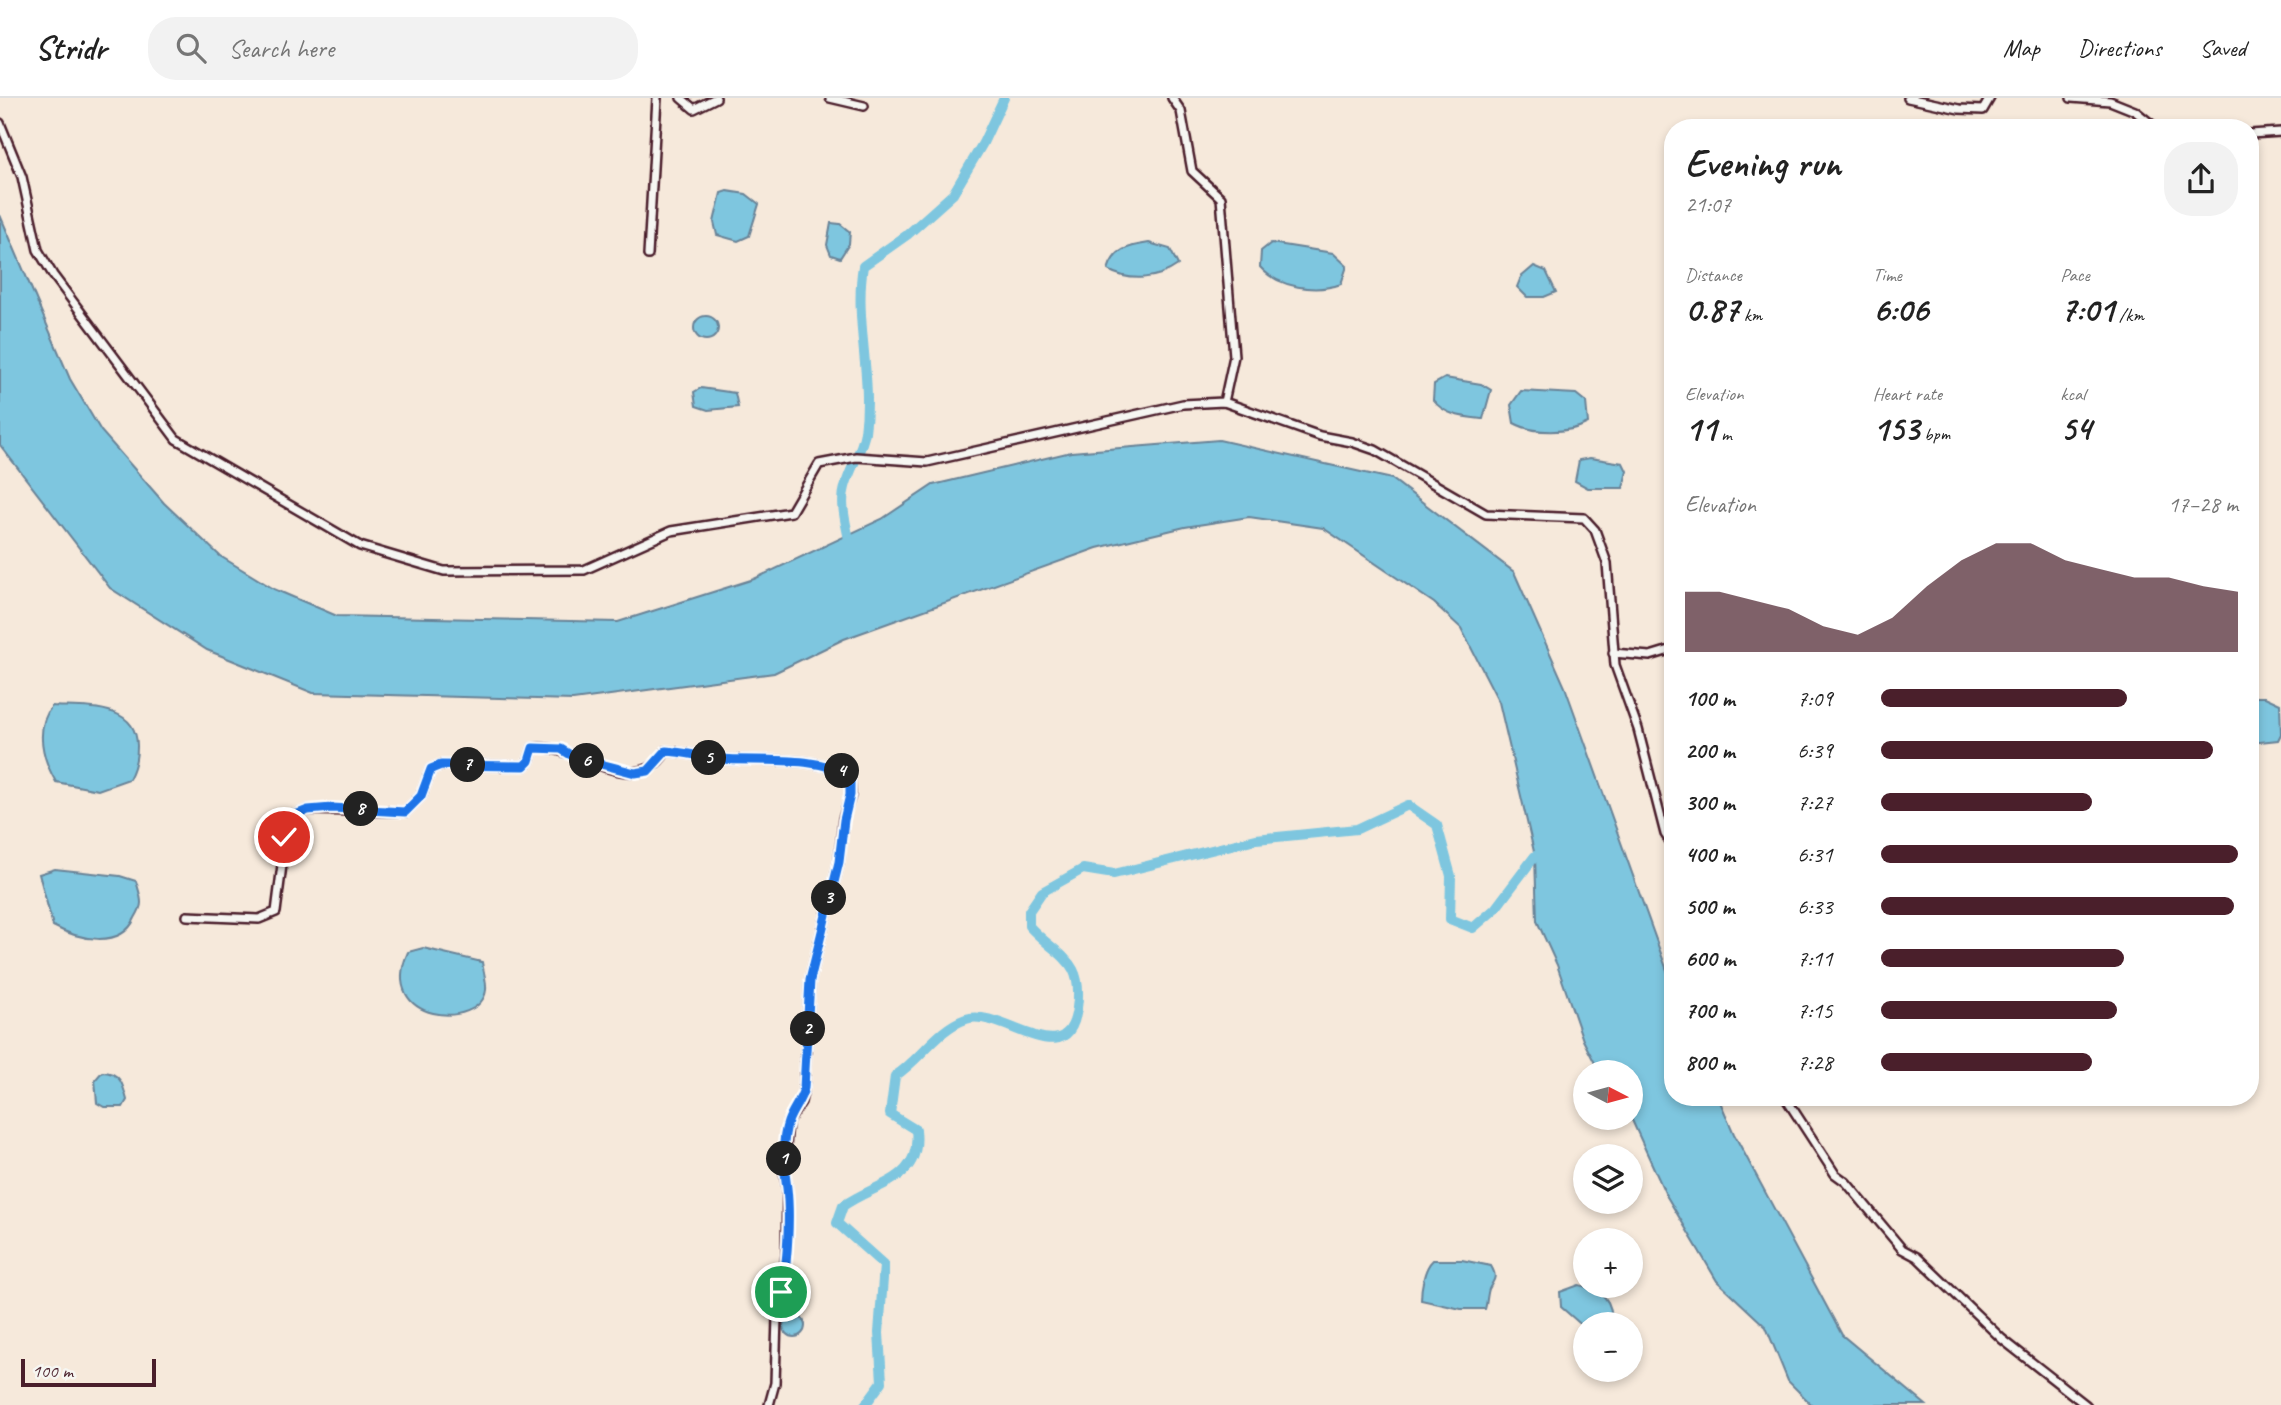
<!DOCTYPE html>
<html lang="en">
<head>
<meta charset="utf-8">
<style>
  :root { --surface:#fff; --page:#f2f2f2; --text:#222; --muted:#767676; --line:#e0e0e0; --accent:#4a1f2b }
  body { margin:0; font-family:Caveat,sans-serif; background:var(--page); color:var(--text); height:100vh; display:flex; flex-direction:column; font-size:26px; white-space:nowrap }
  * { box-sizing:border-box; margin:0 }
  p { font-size:23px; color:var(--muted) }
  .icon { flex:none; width:38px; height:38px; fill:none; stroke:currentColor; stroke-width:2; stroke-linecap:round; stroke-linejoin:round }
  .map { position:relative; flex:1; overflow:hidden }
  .sheet { position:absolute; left:1664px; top:21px; width:595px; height:987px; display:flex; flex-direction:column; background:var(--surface); border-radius:28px; box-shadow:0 4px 10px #0003 }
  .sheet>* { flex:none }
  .needle { width:46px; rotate:96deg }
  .buttons { position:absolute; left:1573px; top:962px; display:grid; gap:14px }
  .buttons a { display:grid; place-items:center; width:70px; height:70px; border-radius:50%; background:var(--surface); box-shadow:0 4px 10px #0003; font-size:35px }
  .scale { position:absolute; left:21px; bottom:18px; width:135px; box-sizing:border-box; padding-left:7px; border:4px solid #4a1f2b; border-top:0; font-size:19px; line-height:24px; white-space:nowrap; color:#4a1f2b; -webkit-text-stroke:5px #f6f6f2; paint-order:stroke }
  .pin { position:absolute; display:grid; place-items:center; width:60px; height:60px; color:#fff; margin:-30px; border:4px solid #fff; border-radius:50%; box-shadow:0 2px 7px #0007 }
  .km { position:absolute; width:35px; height:35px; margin:-18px; border-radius:50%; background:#222; color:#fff; font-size:19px; line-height:35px; text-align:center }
  .round { display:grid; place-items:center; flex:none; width:74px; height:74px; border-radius:28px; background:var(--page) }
  .summary { display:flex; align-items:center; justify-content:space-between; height:119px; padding:0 21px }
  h1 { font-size:38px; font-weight:600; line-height:52px }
  .stats { display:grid; grid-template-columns:repeat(3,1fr); gap:10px; height:119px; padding:7px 21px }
  .stats div { display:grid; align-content:center }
  .stats b { font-size:35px; font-weight:600 }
  .stats small { font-size:19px; font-weight:400 }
  .stats p { font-size:19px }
  .chart { height:196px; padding:14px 21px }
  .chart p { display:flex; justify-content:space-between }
  .chart svg { width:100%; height:126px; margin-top:7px; fill:var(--accent); opacity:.7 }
  ul { padding:0 21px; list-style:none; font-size:23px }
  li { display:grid; grid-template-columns:112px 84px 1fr; align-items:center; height:52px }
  li i { height:18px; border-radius:9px; background:var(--accent) }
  header { display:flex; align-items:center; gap:42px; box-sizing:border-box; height:98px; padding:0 35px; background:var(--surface); border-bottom:2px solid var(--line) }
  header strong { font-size:33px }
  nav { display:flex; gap:38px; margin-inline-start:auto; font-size:24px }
  .search { width:490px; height:63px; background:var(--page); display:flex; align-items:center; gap:18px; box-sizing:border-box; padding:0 24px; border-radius:28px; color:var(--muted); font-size:26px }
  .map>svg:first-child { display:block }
  .water { fill:#7ec6df; stroke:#698397; stroke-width:2 }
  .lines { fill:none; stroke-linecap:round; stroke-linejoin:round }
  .canal { stroke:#7ec6df; stroke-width:10 }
  .minor-casing { stroke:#4a1f2b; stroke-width:12 }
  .minor { stroke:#f6f6f2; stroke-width:7 }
  .route-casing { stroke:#fff; stroke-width:14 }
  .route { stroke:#1a73e8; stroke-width:9 }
</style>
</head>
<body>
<header>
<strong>Stridr</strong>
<div class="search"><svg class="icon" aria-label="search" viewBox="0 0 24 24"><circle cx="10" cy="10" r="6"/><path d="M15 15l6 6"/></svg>Search here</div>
<nav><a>Map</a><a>Directions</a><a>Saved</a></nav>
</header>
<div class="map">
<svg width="2281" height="1307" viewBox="0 0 2281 1307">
  <rect width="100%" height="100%" fill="#f6e9db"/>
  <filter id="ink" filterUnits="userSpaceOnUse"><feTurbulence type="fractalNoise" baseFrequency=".0143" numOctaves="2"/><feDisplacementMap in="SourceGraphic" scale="14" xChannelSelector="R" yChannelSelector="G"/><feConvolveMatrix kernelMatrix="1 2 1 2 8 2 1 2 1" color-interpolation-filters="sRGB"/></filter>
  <g filter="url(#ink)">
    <g class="water">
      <polygon points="727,93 746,96 759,106 749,138 738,143 717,137 714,124 721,95"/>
      <polygon points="0,117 70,281 101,333 164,405 220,458 274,491 337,518 618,524 754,481 882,421 933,387 1071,354 1219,342 1392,381 1514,474 1565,589 1673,889 1673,999 1718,999 1734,1036 1842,1237 1926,1307 1812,1307 1788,1283 1766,1229 1717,1183 1666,1097 1631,1020 1631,975 1600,975 1583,942 1557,867 1537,823 1535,758 1499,604 1461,530 1434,505 1323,430 1249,419 1185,429 1097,450 844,541 774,575 573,602 313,595 207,552 110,490 0,347"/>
      <polygon points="831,125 840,126 850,134 849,146 840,160 831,157 827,147"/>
      <path d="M1149,145L1170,151L1178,167C1157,182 1130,184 1108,172C1114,151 1129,148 1149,145Z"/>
      <path d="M1271,145L1333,155L1347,168L1341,186C1316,195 1278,190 1260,169L1261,153Z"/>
      <polygon points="1534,168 1546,173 1556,194 1544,199 1527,199 1517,189 1521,179"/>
      <circle cx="706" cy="230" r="12"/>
      <path d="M1445,280L1481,286L1491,292L1483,321C1464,319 1445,318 1433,302L1434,286Z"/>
      <polygon points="701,290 735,295 738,309 708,312 696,308 694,294"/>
      <path d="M1521,293L1576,296L1586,304L1588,325C1568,336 1534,336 1514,325L1511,307Z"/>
      <polygon points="1590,360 1623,365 1627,373 1623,390 1588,390 1575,383 1579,362"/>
      <polygon points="2250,599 2265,599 2280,606 2281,636 2278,642 2251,645"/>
      <path d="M52,608C83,610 138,604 137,649C137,661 135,670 129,681L98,692L56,684C43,662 34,631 52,608Z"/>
      <path d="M55,771L120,778L136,783C138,790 141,798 141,805C141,810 138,815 135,820C121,852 77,841 53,828L39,776Z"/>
      <path d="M423,850L482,864C483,872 487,884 486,892C481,932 376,926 408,854Z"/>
      <path d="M102,974C120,974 123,986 127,1002L123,1009H104L97,1005L95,982Z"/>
      <path d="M1433,1162H1462L1491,1168C1498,1180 1494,1181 1489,1191C1487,1197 1487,1205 1485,1211H1461L1421,1202C1421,1190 1424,1170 1433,1162Z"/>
      <path d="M1579,1187C1603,1192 1613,1202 1612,1227H1586L1585,1230L1561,1209L1560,1194Z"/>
      <circle cx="794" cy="1228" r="11"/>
    </g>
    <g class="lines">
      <g class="canal">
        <path d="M849,442C846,425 840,406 845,389C850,370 862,353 865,334C873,278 854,222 863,168L907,137L953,96L983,45L1004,0"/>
        <path d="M865,1307L882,1284L879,1235L884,1167L837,1125L843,1108C876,1084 922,1084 916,1032L890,1016L895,978C920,962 937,931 966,921C1002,909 1068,979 1077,910C1084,860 1058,860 1029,828V813L1042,794L1083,771L1114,776L1256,741L1357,731L1408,707L1437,727L1451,778L1450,821L1473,830L1495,811L1535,758"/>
      </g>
      <defs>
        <g id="minor">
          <polyline points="681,0 694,11 716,0"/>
          <polyline points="830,0 864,8"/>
          <polyline points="1172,0 1181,13 1192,73 1221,100 1234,258 1224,304"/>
          <polyline points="1908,0 1959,11 1983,12 1990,0"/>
          <polyline points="2071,0 2110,3 2135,13 2156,30"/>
          <polyline points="0,25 22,79 38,152 53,177 176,341 360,448 444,473 584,472 671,433 791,414 819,366 856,359 927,364 1183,306 1224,304 1320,338 1352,344 1375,352 1486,416 1584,420 1595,432 1607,465 1615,567 1638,631 1665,736 1673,748"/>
          <polyline points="2250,36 2281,34"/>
          <polyline points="648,157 657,0"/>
          <polyline points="1613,555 1650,558 1673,551"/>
          <path d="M187,818L259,821L276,814L288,720L308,712L405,714L421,698L431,671L441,667L524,668L529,663L533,650C577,644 635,705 666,653C684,654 702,659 720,661C759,664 817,657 850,678L851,697L843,721L839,764L810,882L804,990L801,1004L788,1024L784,1073L787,1091L786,1157L777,1219L775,1285L769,1307"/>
          <polyline points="1785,999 1835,1076 1846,1084 1902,1151 1917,1159 2002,1241 2086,1307"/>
        </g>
      </defs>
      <use href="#minor" class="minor-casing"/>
      <use href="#minor" class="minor"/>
    </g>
  </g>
  <g class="lines" filter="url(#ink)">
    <defs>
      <path id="route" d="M284,739L288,720L308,712L332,710L405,714L421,698L431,671L441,667L524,668L529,663L533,650L561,651L574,659L635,675L648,673L666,653C684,654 702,659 720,661C759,664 817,657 850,678V697L844,722L839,764L810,882L804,990C801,1003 792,1012 788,1024C781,1044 784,1069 787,1090C790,1117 788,1167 781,1194"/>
    </defs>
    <use href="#route" class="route-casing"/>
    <use href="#route" class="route"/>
  </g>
</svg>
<div class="buttons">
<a><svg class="needle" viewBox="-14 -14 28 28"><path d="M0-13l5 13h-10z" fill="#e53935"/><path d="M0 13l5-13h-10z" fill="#767676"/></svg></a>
<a><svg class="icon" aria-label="layers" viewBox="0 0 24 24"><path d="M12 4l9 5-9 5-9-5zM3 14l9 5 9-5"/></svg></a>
<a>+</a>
<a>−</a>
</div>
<div class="scale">100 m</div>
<div class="pin" style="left:781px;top:1194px;background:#1e9e55"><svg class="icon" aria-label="arrive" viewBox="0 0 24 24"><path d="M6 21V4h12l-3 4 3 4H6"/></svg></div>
<div class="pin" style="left:284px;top:739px;background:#d93025"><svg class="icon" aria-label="check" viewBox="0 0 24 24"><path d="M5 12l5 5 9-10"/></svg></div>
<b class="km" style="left:784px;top:1061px">1</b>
<b class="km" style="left:808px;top:931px">2</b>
<b class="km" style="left:829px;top:800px">3</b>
<b class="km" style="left:842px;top:673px">4</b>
<b class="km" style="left:709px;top:660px">5</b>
<b class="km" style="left:587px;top:663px">6</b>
<b class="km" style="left:468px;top:667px">7</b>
<b class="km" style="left:361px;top:711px">8</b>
<section class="sheet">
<div class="summary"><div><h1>Evening run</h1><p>21:07</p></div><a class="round"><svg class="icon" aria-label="share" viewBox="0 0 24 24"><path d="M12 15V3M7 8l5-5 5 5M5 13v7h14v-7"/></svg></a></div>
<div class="stats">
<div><p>Distance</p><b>0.87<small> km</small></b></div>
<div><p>Time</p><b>6:06</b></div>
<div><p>Pace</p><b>7:01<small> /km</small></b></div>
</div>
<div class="stats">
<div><p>Elevation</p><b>11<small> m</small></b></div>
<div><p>Heart rate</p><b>153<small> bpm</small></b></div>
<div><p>kcal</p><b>54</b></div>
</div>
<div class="chart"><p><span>Elevation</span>17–28 m</p>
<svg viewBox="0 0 160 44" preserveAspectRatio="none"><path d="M0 44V23L10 23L20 26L30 29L40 35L50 38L60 32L70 21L80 12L90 6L100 6L110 12L120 15L130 18L140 18L150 21L160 23V44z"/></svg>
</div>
<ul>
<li><b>100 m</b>7:09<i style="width:69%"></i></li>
<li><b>200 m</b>6:39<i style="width:93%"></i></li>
<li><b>300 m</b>7:27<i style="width:59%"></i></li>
<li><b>400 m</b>6:31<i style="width:100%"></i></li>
<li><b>500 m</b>6:33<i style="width:99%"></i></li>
<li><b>600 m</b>7:11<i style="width:68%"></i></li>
<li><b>700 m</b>7:15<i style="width:66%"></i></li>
<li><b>800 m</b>7:28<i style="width:59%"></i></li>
</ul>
</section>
</div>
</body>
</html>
